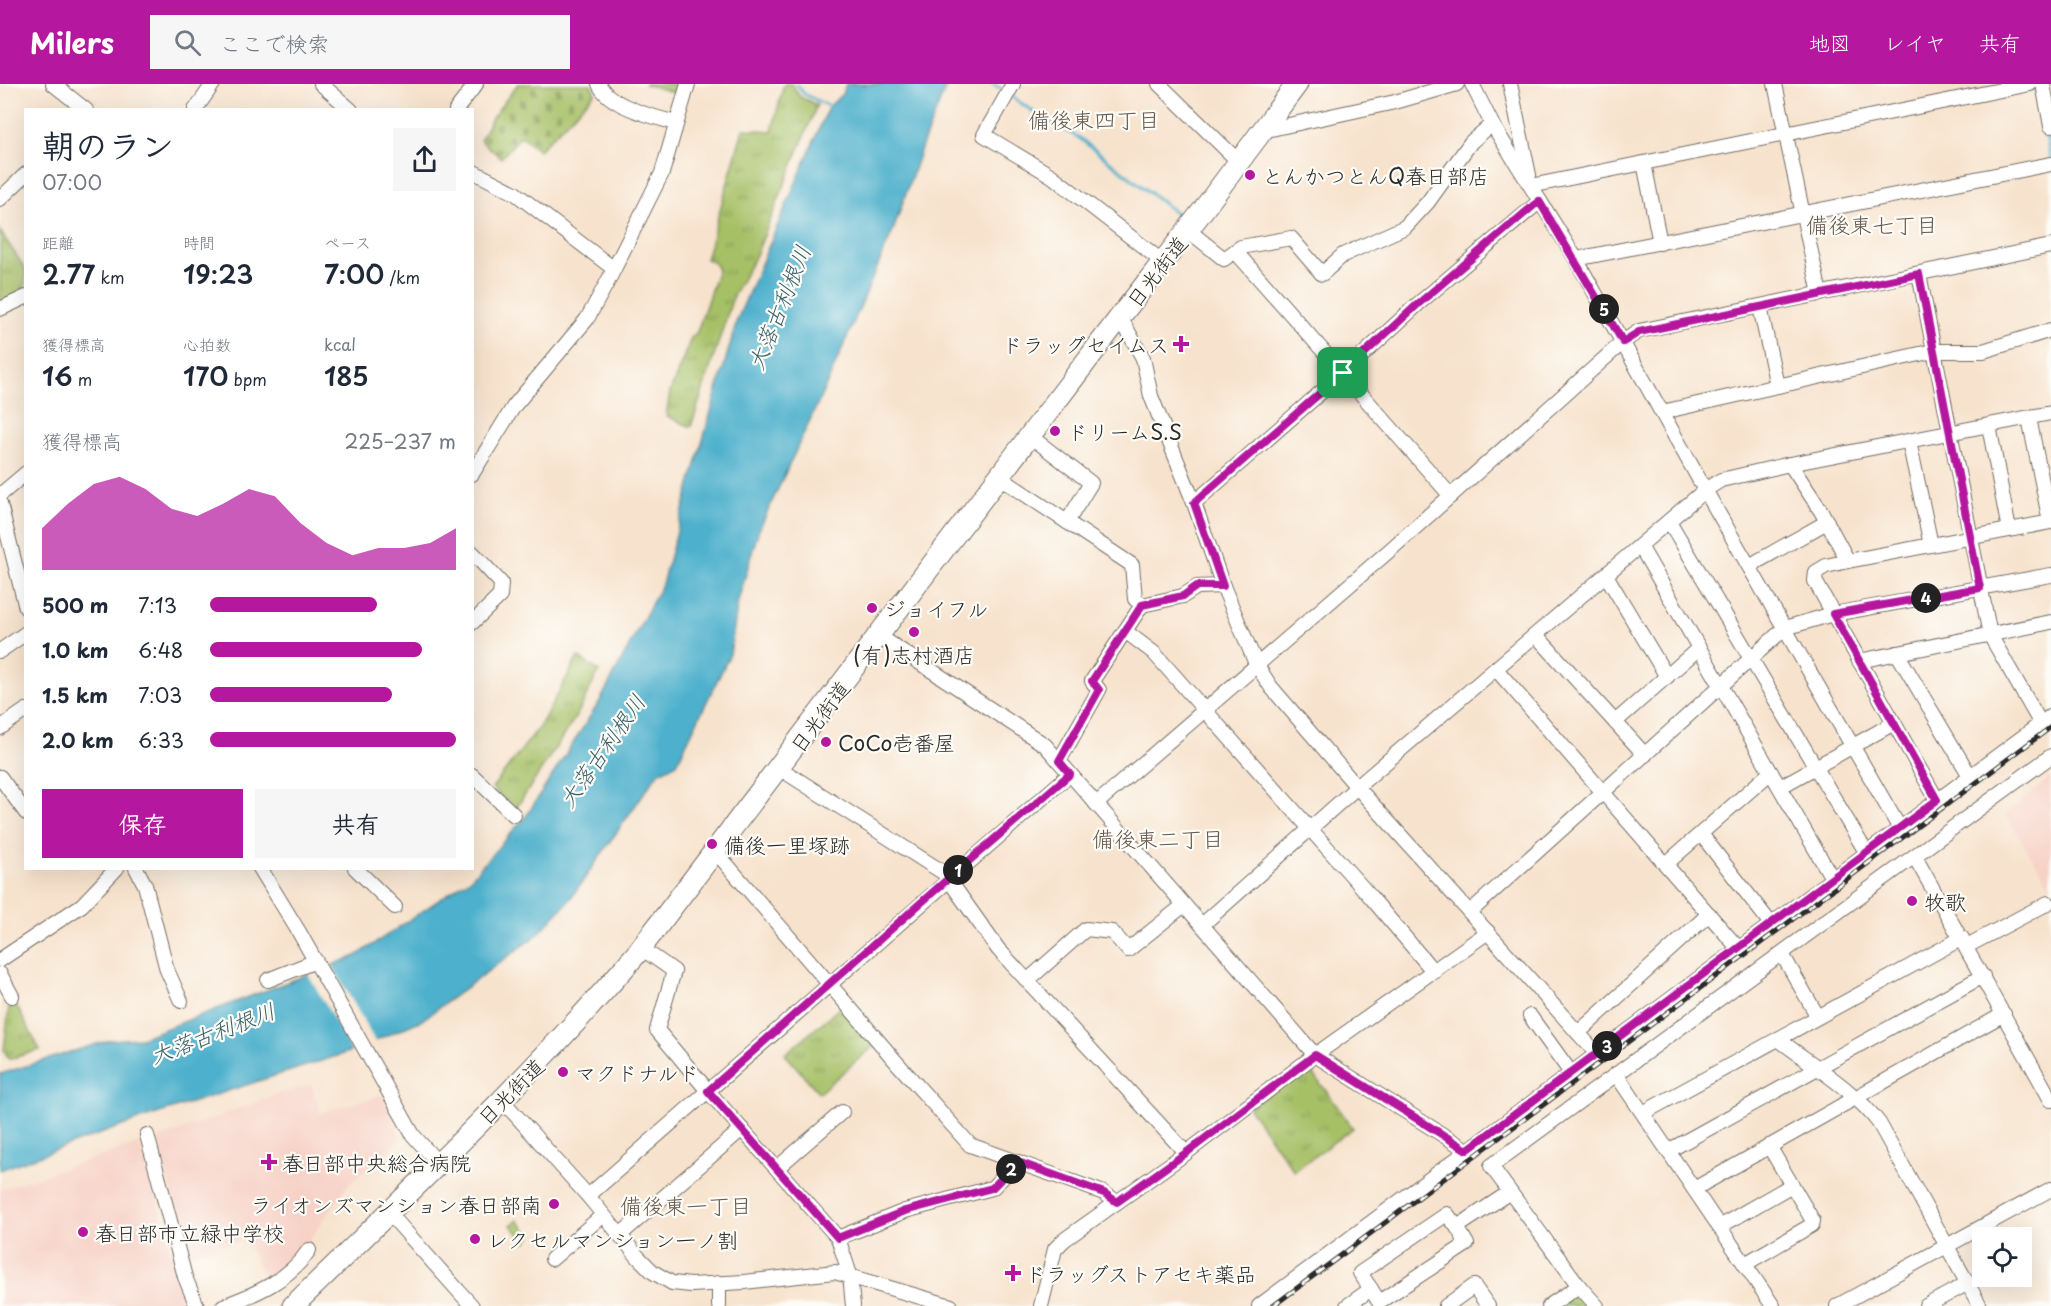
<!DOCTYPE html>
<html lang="ja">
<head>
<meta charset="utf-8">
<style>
  :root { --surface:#fff; --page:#f6f6f7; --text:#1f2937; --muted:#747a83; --accent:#b5179e }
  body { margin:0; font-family:"Playpen Sans","Klee One",sans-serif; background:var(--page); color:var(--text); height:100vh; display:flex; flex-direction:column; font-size:22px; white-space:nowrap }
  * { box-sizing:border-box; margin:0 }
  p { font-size:20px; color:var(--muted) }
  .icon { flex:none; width:33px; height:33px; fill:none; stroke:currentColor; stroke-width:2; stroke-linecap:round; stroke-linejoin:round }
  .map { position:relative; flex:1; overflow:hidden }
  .details { position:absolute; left:24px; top:24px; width:450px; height:762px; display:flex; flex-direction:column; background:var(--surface); border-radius:0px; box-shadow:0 6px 24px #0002 }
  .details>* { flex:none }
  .fabs { position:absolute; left:1972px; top:1143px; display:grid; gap:12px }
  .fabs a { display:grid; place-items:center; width:60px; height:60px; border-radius:0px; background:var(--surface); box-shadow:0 6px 24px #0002; font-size:30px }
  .pin { position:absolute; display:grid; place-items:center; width:51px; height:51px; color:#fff; margin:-26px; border-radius:12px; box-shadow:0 3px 9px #0006 }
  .km { position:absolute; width:30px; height:30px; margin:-15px; border-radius:50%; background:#222; color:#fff; font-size:16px; line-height:30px; text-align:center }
  .round { display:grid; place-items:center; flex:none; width:63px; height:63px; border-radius:0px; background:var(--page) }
  .head { display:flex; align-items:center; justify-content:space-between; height:102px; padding:0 18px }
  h1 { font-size:33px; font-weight:600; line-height:45px }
  .figures { display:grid; grid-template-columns:repeat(3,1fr); gap:9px; height:102px; padding:6px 18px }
  .figures div { display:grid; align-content:center }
  .figures b { font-size:26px; font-weight:600 }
  .figures small { font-size:16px; font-weight:400 }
  .figures p { font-size:16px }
  .chart { height:168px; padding:12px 18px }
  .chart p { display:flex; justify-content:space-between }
  .chart svg { width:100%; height:108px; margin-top:6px; fill:var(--accent); opacity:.7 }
  .action { display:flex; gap:12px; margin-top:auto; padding:12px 18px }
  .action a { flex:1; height:69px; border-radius:0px; background:var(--accent); color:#fff; font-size:24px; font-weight:600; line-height:69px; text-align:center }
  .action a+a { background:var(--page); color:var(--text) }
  ul { padding:0 18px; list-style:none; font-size:20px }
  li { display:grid; grid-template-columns:96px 72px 1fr; align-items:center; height:45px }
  li i { height:15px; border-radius:8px; background:var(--accent) }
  header { display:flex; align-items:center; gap:36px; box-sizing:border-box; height:84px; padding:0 30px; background:var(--accent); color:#fff }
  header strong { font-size:28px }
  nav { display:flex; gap:33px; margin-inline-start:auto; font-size:21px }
  .search { width:420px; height:54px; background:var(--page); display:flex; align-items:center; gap:15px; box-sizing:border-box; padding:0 21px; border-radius:0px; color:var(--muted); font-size:22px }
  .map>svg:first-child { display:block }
  .built { fill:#f7d1c6 }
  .grass { fill:url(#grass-tufts); stroke:#687648; stroke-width:1.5 }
  .cemetery { fill:url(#cemetery-stones); stroke:#687648; stroke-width:1.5 }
  .water { fill:#4db0cc; stroke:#3c6e7c; stroke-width:1.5 }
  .pier { fill:#f7e3cd }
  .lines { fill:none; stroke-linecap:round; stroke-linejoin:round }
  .stream { stroke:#4db0cc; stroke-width:3 }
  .minor-casing { stroke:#726b64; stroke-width:16 }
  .highway-casing { stroke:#726b64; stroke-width:23 }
  .minor { stroke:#fff; stroke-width:14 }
  .highway { stroke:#fff; stroke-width:21 }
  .rail-casing { stroke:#2b2b2b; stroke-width:5 }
  .rail { stroke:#fdfcf7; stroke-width:3; stroke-dasharray:9; stroke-linecap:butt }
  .route-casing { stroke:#fff; stroke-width:12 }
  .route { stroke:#b5179e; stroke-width:8 }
  .poi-dot { fill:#b5179e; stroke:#fdfcf7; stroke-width:2 }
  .labels { text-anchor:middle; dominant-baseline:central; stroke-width:4.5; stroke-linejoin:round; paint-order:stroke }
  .poi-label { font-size:21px; fill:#2b2b2b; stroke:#fdfcf7; text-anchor:start }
  .street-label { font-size:21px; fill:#2b2b2b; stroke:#fdfcf7 }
  .neighbourhood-label { font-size:22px; fill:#675a4f; stroke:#fdfcf7 }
  .water-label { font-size:22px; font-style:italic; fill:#39606b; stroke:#fdfcf7 }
</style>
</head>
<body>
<header>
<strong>Milers</strong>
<div class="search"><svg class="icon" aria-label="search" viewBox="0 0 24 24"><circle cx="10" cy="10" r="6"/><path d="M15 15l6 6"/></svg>ここで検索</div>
<nav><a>地図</a><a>レイヤ</a><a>共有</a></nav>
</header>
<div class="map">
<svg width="2051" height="1222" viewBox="0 0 2051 1222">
  <defs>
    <pattern id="grass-tufts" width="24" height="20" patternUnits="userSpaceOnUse" patternTransform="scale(1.5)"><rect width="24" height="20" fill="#a6c066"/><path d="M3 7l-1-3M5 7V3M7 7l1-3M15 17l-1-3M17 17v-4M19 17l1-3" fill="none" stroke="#879c54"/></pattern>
    <pattern id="cemetery-stones" width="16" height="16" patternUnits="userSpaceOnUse" patternTransform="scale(1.5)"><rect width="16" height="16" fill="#a6c066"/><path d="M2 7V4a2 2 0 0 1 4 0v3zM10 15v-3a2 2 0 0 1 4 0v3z" fill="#879c54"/></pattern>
  </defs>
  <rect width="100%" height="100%" fill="#fdfcf7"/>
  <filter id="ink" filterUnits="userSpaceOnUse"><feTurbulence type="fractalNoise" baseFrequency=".0167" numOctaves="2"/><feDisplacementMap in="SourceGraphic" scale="12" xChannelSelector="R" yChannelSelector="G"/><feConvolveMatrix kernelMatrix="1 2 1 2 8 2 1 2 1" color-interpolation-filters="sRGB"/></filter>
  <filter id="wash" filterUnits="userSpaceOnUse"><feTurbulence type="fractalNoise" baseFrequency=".008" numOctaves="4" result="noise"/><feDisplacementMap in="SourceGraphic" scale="24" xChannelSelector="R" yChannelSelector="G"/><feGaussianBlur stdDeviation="1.35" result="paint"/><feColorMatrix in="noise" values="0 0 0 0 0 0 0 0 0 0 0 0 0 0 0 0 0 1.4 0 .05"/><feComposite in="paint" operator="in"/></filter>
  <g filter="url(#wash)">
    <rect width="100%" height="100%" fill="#f7e3cd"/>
    <g class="built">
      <polygon points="2051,693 2051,803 2005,730"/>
      <polygon points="311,1001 321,1029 382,1011 401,1054 347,1102 294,1179 270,1201 243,1155 188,1172 158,1055 281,1009"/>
      <polygon points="140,1059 178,1191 193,1222 0,1222 0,1106"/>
    </g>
    <g class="grass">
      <polygon points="784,0 792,0 800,13 817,21 756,171 734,210 691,343 666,332 670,308 691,254 697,248 718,185 713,178 706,175 743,45 772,47"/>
      <polygon points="0,147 26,186 25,206 0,219"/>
      <polygon points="578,573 599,587 577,631 515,726 492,704 540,642"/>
      <polygon points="842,922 875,961 819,1009 785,970"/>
      <polygon points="9,923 17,923 40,966 9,975 4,966"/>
      <polygon points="1307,981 1353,1044 1294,1087 1249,1024"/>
      <polygon points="517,1136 531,1152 526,1158 511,1141"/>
      <polygon points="1577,1208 1587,1222 1557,1222"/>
    </g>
    <g class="cemetery">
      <polygon points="518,0 591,0 595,9 539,66 521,52 501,74 480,56 492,34"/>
      <polygon points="644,0 679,0 676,9"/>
    </g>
    <polygon class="water" points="846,0 947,0 922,62 894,144 830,293 758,448 738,517 730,570 677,679 658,689 568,818 537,851 422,936 346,969 150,1032 0,1086 0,990 110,956 141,954 356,872 471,794 527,731 600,617 662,500 737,236 828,24 843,9"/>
    <polygon class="pier" points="331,879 376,959 353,969 307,888"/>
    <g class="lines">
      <g class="stream">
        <polyline points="797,0 804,10 832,24"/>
        <polyline points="993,0 1004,7"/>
        <polyline points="2035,1 2051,75"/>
        <polyline points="1012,13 1048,38 1078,53 1184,135"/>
      </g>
    </g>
  </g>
  <g filter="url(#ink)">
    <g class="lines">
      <defs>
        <g id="minor">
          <polyline points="53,0 86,26"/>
          <polyline points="321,0 351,26"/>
          <path d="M599,0C608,22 654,33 676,39"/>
          <polyline points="1013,0 984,51 1052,92 1163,178"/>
          <polyline points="1159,0 1239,78"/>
          <polyline points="1472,0 1492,40 1576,175 1705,406 1899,743"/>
          <polyline points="1510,0 1529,91"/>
          <polyline points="1775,0 1820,210"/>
          <polyline points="2043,0 2051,42"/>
          <polyline points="195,26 213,0"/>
          <polyline points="456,26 476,0"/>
          <polyline points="1262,47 1395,18 1457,0"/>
          <polyline points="1644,79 1660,159"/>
          <polyline points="472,87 515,109 614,185"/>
          <polyline points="1531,102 2030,0"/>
          <polyline points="0,115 26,90"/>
          <polyline points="1188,146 1224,175 1241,163 1291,154 1322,190 1343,171 1405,143 1428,118 1471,58 1492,40"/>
          <polyline points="1235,167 1451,412"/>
          <polyline points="1576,175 2051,80"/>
          <polyline points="1919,190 1990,551 2041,640"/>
          <polyline points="1760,223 1777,302"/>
          <polyline points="0,225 26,213"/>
          <polyline points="1120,233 1143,274 1151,312 1194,419 1223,502 1256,580 1271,603 1357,703 1597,970"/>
          <polyline points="1662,328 1933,267 1983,267 2051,246"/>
          <polyline points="2029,334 2050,438"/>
          <polyline points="1989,342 2009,446"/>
          <polyline points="1030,352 1091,399 1067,438"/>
          <polyline points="1909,357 1931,461"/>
          <polyline points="1790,380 1821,427 1848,477"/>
          <polyline points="472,390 514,322 587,235 608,197 662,89 688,0"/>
          <polyline points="999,393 1132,481 1135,515 1142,521"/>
          <polyline points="0,411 26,389"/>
          <polyline points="1194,419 1343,289 1418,220 1540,117"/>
          <polyline points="0,420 26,524"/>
          <polyline points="1669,437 1866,768"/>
          <polyline points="1640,462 1832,794"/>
          <polyline points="472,468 501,499 500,512 472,539"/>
          <polyline points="1749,482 1827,438"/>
          <polyline points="1606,491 1667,593"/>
          <polyline points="1125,547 1154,569 1369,811 1434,888"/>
          <polyline points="1536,551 1645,671"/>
          <polyline points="879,552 1045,661 1315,971 1467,1066"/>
          <polyline points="0,567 26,549"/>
          <polyline points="1897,569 1970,692"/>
          <polyline points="1859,577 2051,538"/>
          <polyline points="1496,585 1738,864"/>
          <polyline points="1615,638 1699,564"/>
          <polyline points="0,644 26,626"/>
          <polyline points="1059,677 1099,606 1092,597 1142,521 1183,512 1197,503 1223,502"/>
          <polyline points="779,684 944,789 998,865 1186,1069"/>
          <polyline points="472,691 514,731"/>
          <polyline points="0,693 26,729"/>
          <polyline points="1780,703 1894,639"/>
          <polyline points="1937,716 1815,497 1816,488 1826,482 1848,477 2051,438"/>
          <polyline points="1096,720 1390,466 1623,258 1639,247 2051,162"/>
          <polyline points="1701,750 1771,840"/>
          <polyline points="716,768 898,980 970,1061 1104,1109 1117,1118"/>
          <polyline points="1915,773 2051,1016"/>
          <polyline points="1666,780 1771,688"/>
          <polyline points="136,784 145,801 167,886 181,917"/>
          <polyline points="260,784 299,848 413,1051 438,1079"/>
          <polyline points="355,784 395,823"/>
          <polyline points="1470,828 1785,544 1833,530 2051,491"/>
          <polyline points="1202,841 1357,703 1705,406 1721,396 1790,380 2051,329"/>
          <polyline points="1967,862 2048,819"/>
          <polyline points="641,864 674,887 657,946 708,1007 838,1154 850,1191 853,1222"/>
          <polyline points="1782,870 1818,933"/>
          <polyline points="0,876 82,821 117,784"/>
          <polyline points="0,890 12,912"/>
          <polyline points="268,896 316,877"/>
          <polyline points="1028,896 1086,845 1112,848 1128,866 1184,821"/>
          <polyline points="1530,932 1571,989"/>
          <polyline points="1578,949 1709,830"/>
          <path d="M1778,955C1812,981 1853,1005 1879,1039L1980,1222"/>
          <polyline points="1616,990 1773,1222"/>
          <polyline points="502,1016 588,1112 638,1173 653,1188 672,1199 691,1201 744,1198 835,1188 951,1222"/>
          <polyline points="1643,1029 1962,854"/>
          <polyline points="147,1051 185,1193 197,1222"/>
          <polyline points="1668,1067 1983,892"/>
          <polyline points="777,1084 842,1028"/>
          <polyline points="1694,1105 2004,930"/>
          <polyline points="588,1112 1070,690"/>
          <polyline points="389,1129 472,1222"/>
          <polyline points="1719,1143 1792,1101"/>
          <polyline points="620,1151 742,1045"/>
          <polyline points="838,1154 905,1127 992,1104 1018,1078"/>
          <polyline points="552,1175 603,1131"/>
          <polyline points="1745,1180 1812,1141 1813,1137 1769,1062"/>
          <polyline points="1371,1205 1360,1189 1447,1130 1457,1143"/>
          <path d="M223,1222C256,1210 289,1196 309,1166"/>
          <polyline points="719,1222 719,1199"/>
          <polyline points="1041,1222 1055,1165 1064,1156 1186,1069 1315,971 1488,848"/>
          <polyline points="1259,1222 2051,632"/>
          <polyline points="1347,1222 1371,1205 1379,1218 1467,1160 1457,1143 1510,1108"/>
          <polyline points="1446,1222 1474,1202 1488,1222"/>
          <polyline points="1549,1222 1579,1202"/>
          <polyline points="1597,1222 1579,1202 1491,1082 2051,672"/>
          <polyline points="1837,1222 2051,1105"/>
          <polyline points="1926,1222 1968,1199"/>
        </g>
        <path id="highway" d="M293,1222C411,1107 531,993 638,868L1120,233L1200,130L1297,0"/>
      </defs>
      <use href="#minor" class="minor-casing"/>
      <use href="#highway" class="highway-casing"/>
      <use href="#minor" class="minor"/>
      <use href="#highway" class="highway"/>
      <defs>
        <polyline id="rail" points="1273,1222 2051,643"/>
      </defs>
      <use href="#rail" class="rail-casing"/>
      <use href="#rail" class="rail"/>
    </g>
  </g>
  <g class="lines" filter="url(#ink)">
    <defs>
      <polygon id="route" points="1539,117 1623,258 1639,248 1919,190 1980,504 1833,530 1937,716 1467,1066 1315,971 1186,1069 1117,1118 1104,1109 1018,1078 992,1104 905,1127 838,1154 708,1007 949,794 1070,690 1059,677 1099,606 1092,597 1142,521 1183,512 1197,502 1223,502 1194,419 1343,289 1418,220"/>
    </defs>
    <use href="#route" class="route-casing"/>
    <use href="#route" class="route"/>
  </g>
  <g class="poi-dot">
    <circle cx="1250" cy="91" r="6"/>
    <path d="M1178 251h6v6h6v6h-6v6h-6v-6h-6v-6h6z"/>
    <circle cx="1055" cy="347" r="6"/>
    <circle cx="872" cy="524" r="6"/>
    <circle cx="914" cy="548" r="6"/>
    <circle cx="826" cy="658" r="6"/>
    <circle cx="712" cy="760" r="6"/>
    <circle cx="1912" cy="817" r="6"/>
    <circle cx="563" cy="988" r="6"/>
    <path d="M266 1069h6v6h6v6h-6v6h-6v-6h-6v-6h6z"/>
    <circle cx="554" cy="1120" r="6"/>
    <circle cx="83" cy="1148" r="6"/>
    <circle cx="475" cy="1155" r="6"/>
    <path d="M1010 1180h6v6h6v6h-6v6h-6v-6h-6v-6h6z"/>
  </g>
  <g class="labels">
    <g class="poi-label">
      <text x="1262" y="91">とんかつとんQ春日部店</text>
      <text x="1169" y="260" text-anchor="end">ドラッグセイムス</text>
      <text x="1067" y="347">ドリームS.S</text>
      <text x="884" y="524">ジョイフル</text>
      <text x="914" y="570" text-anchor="middle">(有)志村酒店</text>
      <text x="838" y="658">CoCo壱番屋</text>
      <text x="724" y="760">備後一里塚跡</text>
      <text x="1924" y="817">牧歌</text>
      <text x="575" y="988">マクドナルド</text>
      <text x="282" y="1078">春日部中央総合病院</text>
      <text x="542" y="1120" text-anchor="end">ライオンズマンション春日部南</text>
      <text x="95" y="1148">春日部市立緑中学校</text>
      <text x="487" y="1155">レクセルマンション一ノ割</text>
      <text x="1025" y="1189">ドラッグストアセキ薬品</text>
    </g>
    <g class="street-label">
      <text transform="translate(1156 187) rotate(-52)">日光街道</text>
      <text transform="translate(819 632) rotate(-53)">日光街道</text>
      <text transform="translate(510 1007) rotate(-45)">日光街道</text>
    </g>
    <g class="neighbourhood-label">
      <text x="1094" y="34">備後東四丁目</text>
      <text x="1872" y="139">備後東七丁目</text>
      <text x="1158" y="753">備後東二丁目</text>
      <text x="686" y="1120">備後東一丁目</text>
    </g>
    <g class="water-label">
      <text transform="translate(778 223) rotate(-68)">大落古利根川</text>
      <text transform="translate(601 666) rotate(-55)">大落古利根川</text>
      <text transform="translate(212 948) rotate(-21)">大落古利根川</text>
    </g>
  </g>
</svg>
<div class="fabs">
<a><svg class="icon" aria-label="locate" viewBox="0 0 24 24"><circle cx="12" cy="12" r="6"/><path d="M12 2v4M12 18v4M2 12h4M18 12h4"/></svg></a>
</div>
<div class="pin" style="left:1343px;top:289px;background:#1e9e55"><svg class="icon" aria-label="arrive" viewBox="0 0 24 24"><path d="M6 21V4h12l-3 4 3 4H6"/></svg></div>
<b class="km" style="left:958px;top:786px">1</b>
<b class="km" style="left:1011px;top:1085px">2</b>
<b class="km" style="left:1607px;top:962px">3</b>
<b class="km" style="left:1926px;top:514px">4</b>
<b class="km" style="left:1604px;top:225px">5</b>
<section class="details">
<div class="head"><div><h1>朝のラン</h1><p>07:00</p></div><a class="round"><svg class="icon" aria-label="share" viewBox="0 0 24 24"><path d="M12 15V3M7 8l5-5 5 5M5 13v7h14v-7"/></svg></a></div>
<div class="figures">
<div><p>距離</p><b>2.77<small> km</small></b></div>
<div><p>時間</p><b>19:23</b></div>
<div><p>ペース</p><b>7:00<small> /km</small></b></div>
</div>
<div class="figures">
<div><p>獲得標高</p><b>16<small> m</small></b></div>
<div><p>心拍数</p><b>170<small> bpm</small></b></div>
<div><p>kcal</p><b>185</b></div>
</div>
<div class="chart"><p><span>獲得標高</span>225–237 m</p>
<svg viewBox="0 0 160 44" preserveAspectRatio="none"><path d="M0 44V27L10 17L20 9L30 6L40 11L50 19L60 22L70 17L80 11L90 14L100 25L110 33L120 38L130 35L140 35L150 33L160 27V44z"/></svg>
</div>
<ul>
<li><b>500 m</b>7:13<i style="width:68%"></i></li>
<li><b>1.0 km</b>6:48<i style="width:86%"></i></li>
<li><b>1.5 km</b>7:03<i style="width:74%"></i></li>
<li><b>2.0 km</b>6:33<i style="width:100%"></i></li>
</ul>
<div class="action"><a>保存</a><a>共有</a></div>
</section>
</div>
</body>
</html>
